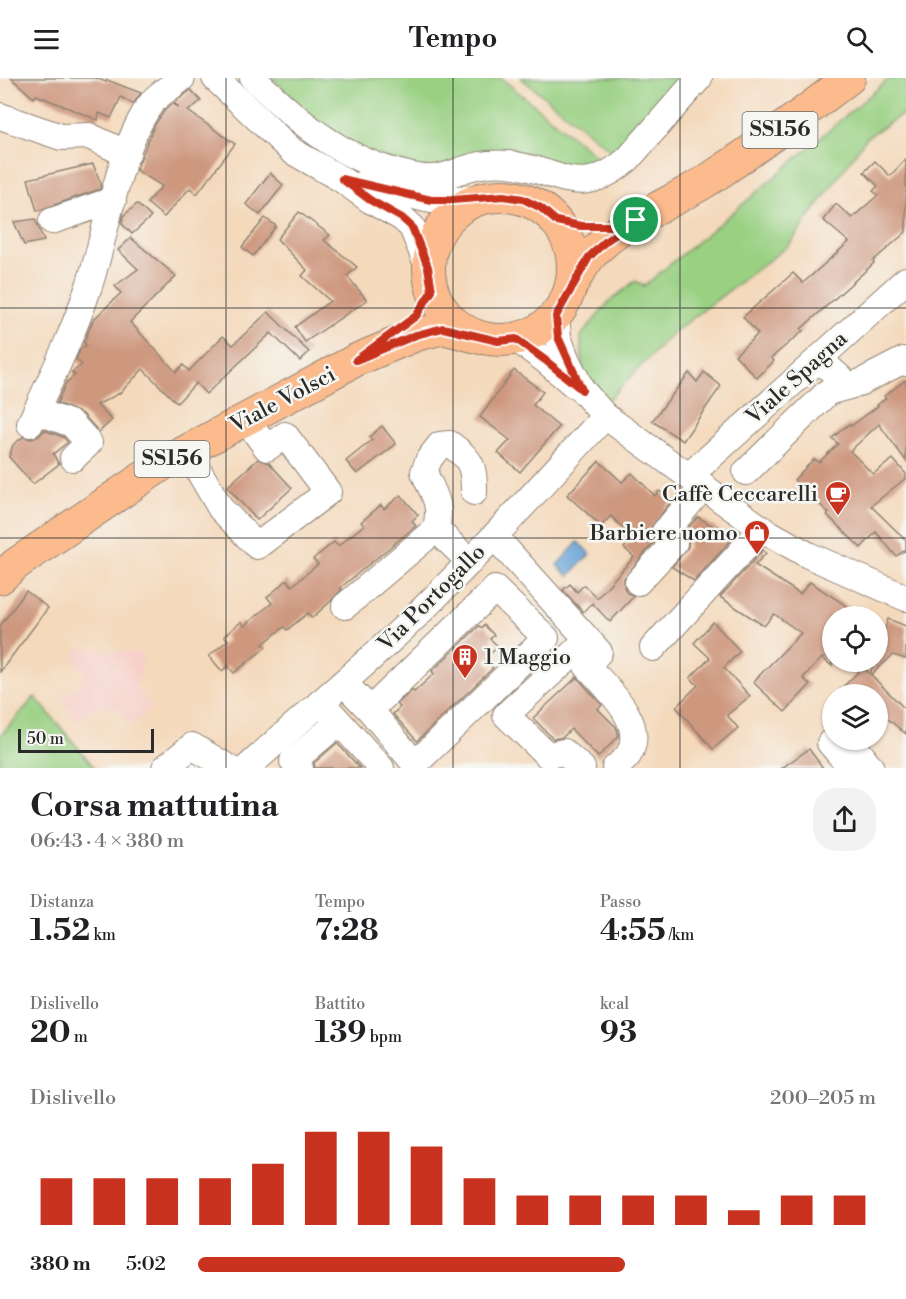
<!DOCTYPE html>
<html lang="it">
<head>
<meta charset="utf-8">
<style>
  :root { --surface:#fff; --page:#f2f2f2; --text:#202124; --muted:#757577; --accent:#c8321e }
  body { margin:0; font-family:"Libre Bodoni",serif; background:var(--page); color:var(--text); height:100vh; display:flex; flex-direction:column; font-size:22px; white-space:nowrap }
  * { box-sizing:border-box; margin:0 }
  p { font-size:20px; color:var(--muted) }
  .icon { flex:none; width:33px; height:33px; fill:none; stroke:currentColor; stroke-width:2; stroke-linecap:round; stroke-linejoin:round }
  .map { position:relative; height:690px; overflow:hidden }
  .details { display:flex; flex-direction:column; background:var(--surface); flex:1 }
  .details>* { flex:none }
  .fabs { position:absolute; left:822px; top:528px; display:grid; gap:12px }
  .fabs a { display:grid; place-items:center; width:66px; height:66px; border-radius:50%; background:var(--surface); box-shadow:0 2px 4px #0004; font-size:30px }
  .scale { position:absolute; left:18px; bottom:15px; width:136px; box-sizing:border-box; padding-left:6px; border:3px solid #2b2b2b; border-top:0; font-size:16px; line-height:21px; white-space:nowrap; color:#2b2b2b; -webkit-text-stroke:4px #f6f6f2; paint-order:stroke }
  .pin { position:absolute; display:grid; place-items:center; width:51px; height:51px; color:#fff; margin:-26px; border:3px solid #fff; border-radius:50%; box-shadow:0 2px 6px #0007 }
  .round { display:grid; place-items:center; flex:none; width:63px; height:63px; border-radius:24px; background:var(--page) }
  .overview { display:flex; align-items:center; justify-content:space-between; height:102px; padding:0 30px }
  h1 { font-size:33px; font-weight:800; line-height:45px }
  .metrics { display:grid; grid-template-columns:repeat(3,1fr); gap:9px; height:102px; padding:6px 30px }
  .metrics div { display:grid; align-content:center }
  .metrics b { font-size:30px; font-weight:800 }
  .metrics small { font-size:16px; font-weight:400 }
  .metrics p { font-size:16px }
  .chart { height:168px; padding:12px 30px }
  .chart p { display:flex; justify-content:space-between }
  .chart svg { width:100%; height:108px; margin-top:6px; stroke:var(--accent); stroke-width:6 }
  ul { padding:0 30px; list-style:none; font-size:20px }
  li { display:grid; grid-template-columns:96px 72px 1fr; align-items:center; height:45px }
  li i { height:15px; border-radius:8px; background:var(--accent) }
  header { display:flex; justify-content:space-between; align-items:center; height:78px; padding:0 30px; background:var(--surface); font-size:27px; font-weight:800 }
  .map>svg:first-child { display:block }
  .built { fill:#f7d0c9 }
  .green { fill:#99d082; stroke:#627e56; stroke-width:1.5 }
  .water { fill:#66a1d6; stroke:#486680; stroke-width:1.5 }
  .building { fill:#ce987f }
  .lines { fill:none; stroke-linecap:round; stroke-linejoin:round }
  .minor-casing { stroke:#908273; stroke-width:28 }
  .major-casing { stroke:#908273; stroke-width:34 }
  .minor { stroke:#fff; stroke-width:26 }
  .major { stroke:#fbbb8d; stroke-width:32 }
  .route-casing { stroke:#fff; stroke-width:12 }
  .route { stroke:#c8321e; stroke-width:8 }
  .grid { fill:none; stroke:#2b2b2b; stroke-width:1.5; stroke-opacity:0.55 }
  .labels { text-anchor:middle; dominant-baseline:central; stroke-width:5; stroke-linejoin:round; paint-order:stroke }
  .shield { fill:#f6f6f2; stroke:#686867; stroke-width:1.5 }
  .shield-label { font-size:21px; font-weight:bold; fill:#2b2b2b }
  .street-label { font-size:22px; fill:#2b2b2b; stroke:#f6f6f2 }
  .poi-label { font-size:22px; fill:#2b2b2b; stroke:#f6f6f2; text-anchor:end }
</style>
</head>
<body>
<header><svg class="icon" aria-label="menu" viewBox="0 0 24 24"><path d="M4 6h16M4 12h16M4 18h16"/></svg>Tempo<svg class="icon" aria-label="search" viewBox="0 0 24 24"><circle cx="10" cy="10" r="6"/><path d="M15 15l6 6"/></svg></header>
<div class="map">
<svg width="906" height="690" viewBox="0 0 906 690">
  <rect width="100%" height="100%" fill="#f6f6f2"/>
  <filter id="ink" filterUnits="userSpaceOnUse"><feTurbulence type="fractalNoise" baseFrequency=".0167" numOctaves="2"/><feDisplacementMap in="SourceGraphic" scale="12" xChannelSelector="R" yChannelSelector="G"/><feConvolveMatrix kernelMatrix="1 2 1 2 8 2 1 2 1" color-interpolation-filters="sRGB"/></filter>
  <filter id="wash" filterUnits="userSpaceOnUse"><feTurbulence type="fractalNoise" baseFrequency=".008" numOctaves="4" result="noise"/><feDisplacementMap in="SourceGraphic" scale="24" xChannelSelector="R" yChannelSelector="G"/><feGaussianBlur stdDeviation="1.35" result="paint"/><feColorMatrix in="noise" values="0 0 0 0 0 0 0 0 0 0 0 0 0 0 0 0 0 1.4 0 .05"/><feComposite in="paint" operator="in"/></filter>
  <g filter="url(#wash)">
    <rect width="100%" height="100%" fill="#f4d9bb"/>
    <polygon class="built" points="76,570 143,575 141,595 135,610 153,629 131,648 116,630 95,629 77,644 61,621 83,604 84,591 76,590"/>
    <g class="green">
      <polygon points="272,0 501,0 607,87 590,95 429,93 360,72 314,43"/>
      <polygon points="521,0 682,0 619,79"/>
      <polygon points="890,0 906,0 906,34 867,59 789,167 673,255 609,321 583,298 581,258 608,225 635,203 644,208 743,126"/>
      <polygon points="35,619 95,690 0,690 0,658"/>
    </g>
    <polygon class="water" points="578,464 590,476 569,498 557,487"/>
    <g id="blocks">
      <g class="building">
        <polygon points="11,0 96,0 106,4 107,2 141,15 133,26 121,19 111,40 99,35 98,42 36,17 34,20"/>
        <polygon points="191,12 201,23 188,33 235,66 197,116 190,110 164,139 147,125 162,108 136,92 154,48 165,32 172,26 179,29 174,25"/>
        <polygon points="906,81 906,154 873,183 874,185 801,251 803,253 771,280 774,283 757,300 735,277 758,256 743,239 793,195 803,205 849,164 823,142 836,126 852,140 878,117 873,113 878,108 864,94 875,83 890,98"/>
        <polygon points="93,86 101,106 100,111 37,133 28,101"/>
        <polygon points="270,95 283,107 260,137 246,126"/>
        <polygon points="137,126 151,139 132,156 122,146 123,138"/>
        <polygon points="299,134 330,157 324,162 357,189 347,198 367,222 305,264 295,249 330,223 302,198 307,192 277,161"/>
        <polygon points="265,140 276,148 253,178 242,169"/>
        <polygon points="35,141 44,163 24,167 14,144"/>
        <polygon points="131,160 176,198 130,244 176,294 183,287 189,293 223,258 233,267 268,234 309,274 300,283 271,255 206,316 196,305 177,325 143,291 120,315 97,327 112,342 99,354 83,336 57,325 66,305 75,297 72,294 82,287 76,281 80,272 86,267 84,264 93,242 121,215 115,208 138,191 118,172"/>
        <polygon points="514,292 543,314 533,327 559,349 520,394 498,375 510,362 480,339"/>
        <polygon points="704,294 721,308 683,363 652,343 689,295 697,304"/>
        <polygon points="906,302 906,383 879,346 850,373 873,396 893,381 906,396 906,400 871,428 906,462 906,472 896,478 876,454 861,470 827,437 829,435 794,402 814,381 819,384 838,366 832,360 849,346 851,348 878,328 877,327 886,320 884,318"/>
        <polygon points="382,348 396,366 357,396 346,383 372,362 369,359"/>
        <polygon points="44,352 63,359 68,364 53,376 59,386 33,406 9,379 13,367 23,359 32,361 39,358"/>
        <polygon points="258,381 269,385 292,410 257,442 227,409"/>
        <polygon points="599,383 622,404 632,395 655,418 659,413 672,422 650,451 650,459 653,465 624,500 624,509 627,515 634,518 610,544 592,525 583,534 563,512 570,506 577,514 584,507 597,520 634,479 624,470 633,460 611,438 601,448 567,417"/>
        <polygon points="401,417 418,437 412,443 416,448 340,510 342,511 331,523 312,540 308,535 287,552 284,549 263,566 266,569 234,595 228,588 222,593 209,578 228,562 224,558 241,544 244,548 272,525 267,519 287,502 292,508 318,486 313,481 334,464 338,468 364,447 361,444 381,427 384,431"/>
        <polygon points="698,439 730,459 733,455 736,457 694,503 672,489 688,469 689,461 684,454"/>
        <polygon points="763,472 766,475 755,487 800,516 810,504 862,538 832,538 832,588 822,580 803,600 810,607 785,634 753,604 801,555 774,536 764,548 720,519"/>
        <polygon points="26,513 48,530 0,594 0,548"/>
        <polygon points="888,541 906,548 906,581 893,577 871,597 906,632 906,656 878,633 878,616 836,616 863,589 870,596 874,584 878,584 878,573"/>
        <polygon points="713,544 740,573 724,590 750,618 727,637 738,650 713,671 676,629 698,607 690,600 710,580 694,565"/>
        <polygon points="484,547 494,557 490,561 498,568 485,581 493,590 417,663 393,636 400,629 397,626 412,612 414,614 434,596 432,593 479,548 482,550"/>
        <polygon points="577,599 602,627 598,631 616,649 618,655 618,659 598,679 571,651 563,659 553,661 533,640"/>
        <polygon points="337,665 360,690 315,690 314,685"/>
        <polygon points="809,671 823,690 782,690"/>
      </g>
    </g>
  </g>
  <g filter="url(#ink)">
    <use href="#blocks" fill-opacity="0" stroke="#908273" stroke-width="1.5"/>
    <g class="lines">
      <defs>
        <g id="minor">
          <polyline points="215,0 292,73 341,101 370,122 402,140 412,149 428,189"/>
          <path d="M253,0C295,41 338,78 396,94C408,97 420,101 432,100C442,100 450,96 459,93C475,87 491,84 508,86C559,91 578,124 628,81L699,0"/>
          <polyline points="0,38 61,59 89,58 127,76"/>
          <polyline points="362,106 431,122 483,120"/>
          <polyline points="52,143 113,122"/>
          <polyline points="556,238 558,259 567,283 582,312 605,338 762,451 808,477 906,520"/>
          <polyline points="516,261 545,282 574,307"/>
          <polyline points="819,281 849,308 861,304 904,282 906,285"/>
          <polyline points="36,333 72,346 89,365 73,380"/>
          <path d="M30,346C51,301 73,256 89,208C107,154 119,66 153,23C161,14 173,8 182,0"/>
          <polyline points="187,373 221,431 257,468 328,414 285,357 267,370 246,342"/>
          <polyline points="746,394 828,314 849,308"/>
          <polyline points="689,398 906,202"/>
          <path d="M436,451C442,423 434,419 424,394L429,381L440,367L450,366C472,382 474,388 474,414"/>
          <path d="M495,459L599,574L587,588C606,610 647,644 629,676C626,681 619,686 615,690"/>
          <polyline points="638,504 674,465 664,455 704,408"/>
          <polyline points="345,528 436,451 470,484"/>
          <polyline points="653,570 762,451"/>
          <polyline points="344,605 370,632 495,511 546,560 415,686 370,632"/>
          <polyline points="321,624 381,690"/>
          <polyline points="830,665 846,684 859,674 871,690"/>
          <polyline points="165,690 192,668 229,690"/>
          <path d="M247,690C303,638 362,591 417,537C482,473 543,406 605,338"/>
          <polyline points="300,690 293,683 339,644"/>
          <polyline points="582,690 564,674 547,677 506,637 587,562"/>
        </g>
        <g id="major">
          <circle cx="501" cy="190" r="72"/>
          <path d="M571,208C577,198 583,186 591,177C623,142 671,126 711,100C758,69 804,35 849,0"/>
          <polyline points="0,500 16,486 166,384 356,282 416,257 443,250 481,260"/>
        </g>
      </defs>
      <use href="#minor" class="minor-casing"/>
      <use href="#major" class="major-casing"/>
      <use href="#minor" class="minor"/>
      <use href="#major" class="major"/>
    </g>
  </g>
  <g class="lines" filter="url(#ink)">
    <defs>
      <polygon id="route" points="342,101 431,122 452,122 503,118 523,121 541,130 556,143 581,148 609,148 636,142 606,163 589,179 556,238 558,259 582,312 545,282 516,261 498,263 443,250 416,257 356,282 416,238 432,213 428,189 412,149 402,140 370,122"/>
    </defs>
    <use href="#route" class="route-casing"/>
    <use href="#route" class="route"/>
  </g>
  <path class="grid" d="M226,0V690M453,0V690M680,0V690M0,230H906M0,460H906"/>
  <defs>
    <symbol id="cafe-pin" viewBox="-11 -11 22 30"><path d="M0 17L-7.5 6A9.5 9.5 0 1 1 7.5 6Z" fill="#c8321e" stroke="#f6f6f2"/><path d="M-5.5-4.5H6V0H3Q3 3.5 0 3.5H-2.5Q-5.5 3.5-5.5 0ZM3-3.2v2h1.7v-2ZM-6 4.5H4V6H-6Z" fill="#fff"/></symbol>
    <symbol id="shop-pin" viewBox="-11 -11 22 30"><path d="M0 17L-7.5 6A9.5 9.5 0 1 1 7.5 6Z" fill="#c8321e" stroke="#f6f6f2"/><path d="M-5-2.5h2.3a2.7 3.5 0 0 1 5.4 0H5L5.5 6h-11ZM-1.5-2.5h3a1.5 2.3 0 0 0-3 0Z" fill="#fff"/></symbol>
    <symbol id="building-pin" viewBox="-11 -11 22 30"><path d="M0 17L-7.5 6A9.5 9.5 0 1 1 7.5 6Z" fill="#c8321e" stroke="#f6f6f2"/><path d="M-4-6H4V6H1V3H-1V6H-4ZM-2.5-4.3h1.7v1.8h-1.7ZM.8-4.3h1.7v1.8H.8ZM-2.5-1h1.7V.8h-1.7ZM.8-1h1.7V.8H.8Z" fill="#fff"/></symbol>
  </defs>
  <g fill-rule="evenodd">
    <use href="#cafe-pin" x="823" y="401" width="30" height="40"/>
    <use href="#shop-pin" x="742" y="440" width="30" height="40"/>
    <use href="#building-pin" x="450" y="564" width="30" height="40"/>
  </g>
  <g class="labels">
    <g class="shield">
      <rect x="742.5" y="34" width="75" height="36" rx="4.5"/>
      <rect x="134.5" y="363" width="75" height="36" rx="4.5"/>
    </g>
    <g class="shield-label">
      <text x="780" y="52">SS156</text>
      <text x="172" y="381">SS156</text>
    </g>
    <g class="street-label">
      <text transform="translate(797 300) rotate(-42)">Viale Spagna</text>
      <text transform="translate(283 322) rotate(-28)">Viale Volsci</text>
      <text transform="translate(432 520) rotate(-45)">Via Portogallo</text>
    </g>
    <g class="poi-label">
      <text x="818" y="416">Caffè Ceccarelli</text>
      <text x="738" y="455">Barbiere uomo</text>
      <text x="484" y="579" text-anchor="start">1 Maggio</text>
    </g>
  </g>
</svg>
<div class="fabs">
<a><svg class="icon" aria-label="locate" viewBox="0 0 24 24"><circle cx="12" cy="12" r="6"/><path d="M12 2v4M12 18v4M2 12h4M18 12h4"/></svg></a>
<a><svg class="icon" aria-label="layers" viewBox="0 0 24 24"><path d="M12 4l9 5-9 5-9-5zM3 14l9 5 9-5"/></svg></a>
</div>
<div class="scale">50 m</div>
<div class="pin" style="left:636px;top:142px;background:#1e9e55"><svg class="icon" aria-label="arrive" viewBox="0 0 24 24"><path d="M6 21V4h12l-3 4 3 4H6"/></svg></div>
</div>
<section class="details">
<div class="overview"><div><h1>Corsa mattutina</h1><p>06:43 · 4 × 380 m</p></div><a class="round"><svg class="icon" aria-label="share" viewBox="0 0 24 24"><path d="M12 15V3M7 8l5-5 5 5M5 13v7h14v-7"/></svg></a></div>
<div class="metrics">
<div><p>Distanza</p><b>1.52<small> km</small></b></div>
<div><p>Tempo</p><b>7:28</b></div>
<div><p>Passo</p><b>4:55<small> /km</small></b></div>
</div>
<div class="metrics">
<div><p>Dislivello</p><b>20<small> m</small></b></div>
<div><p>Battito</p><b>139<small> bpm</small></b></div>
<div><p>kcal</p><b>93</b></div>
</div>
<div class="chart"><p><span>Dislivello</span>200–205 m</p>
<svg viewBox="0 0 160 44" preserveAspectRatio="none"><path d="M5 44V25M15 44V25M25 44V25M35 44V25M45 44V19M55 44V6M65 44V6M75 44V12M85 44V25M95 44V32M105 44V32M115 44V32M125 44V32M135 44V38M145 44V32M155 44V32"/></svg>
</div>
<ul>
<li><b>380 m</b>5:02<i style="width:63%"></i></li>
</ul>
</section>
</body>
</html>
